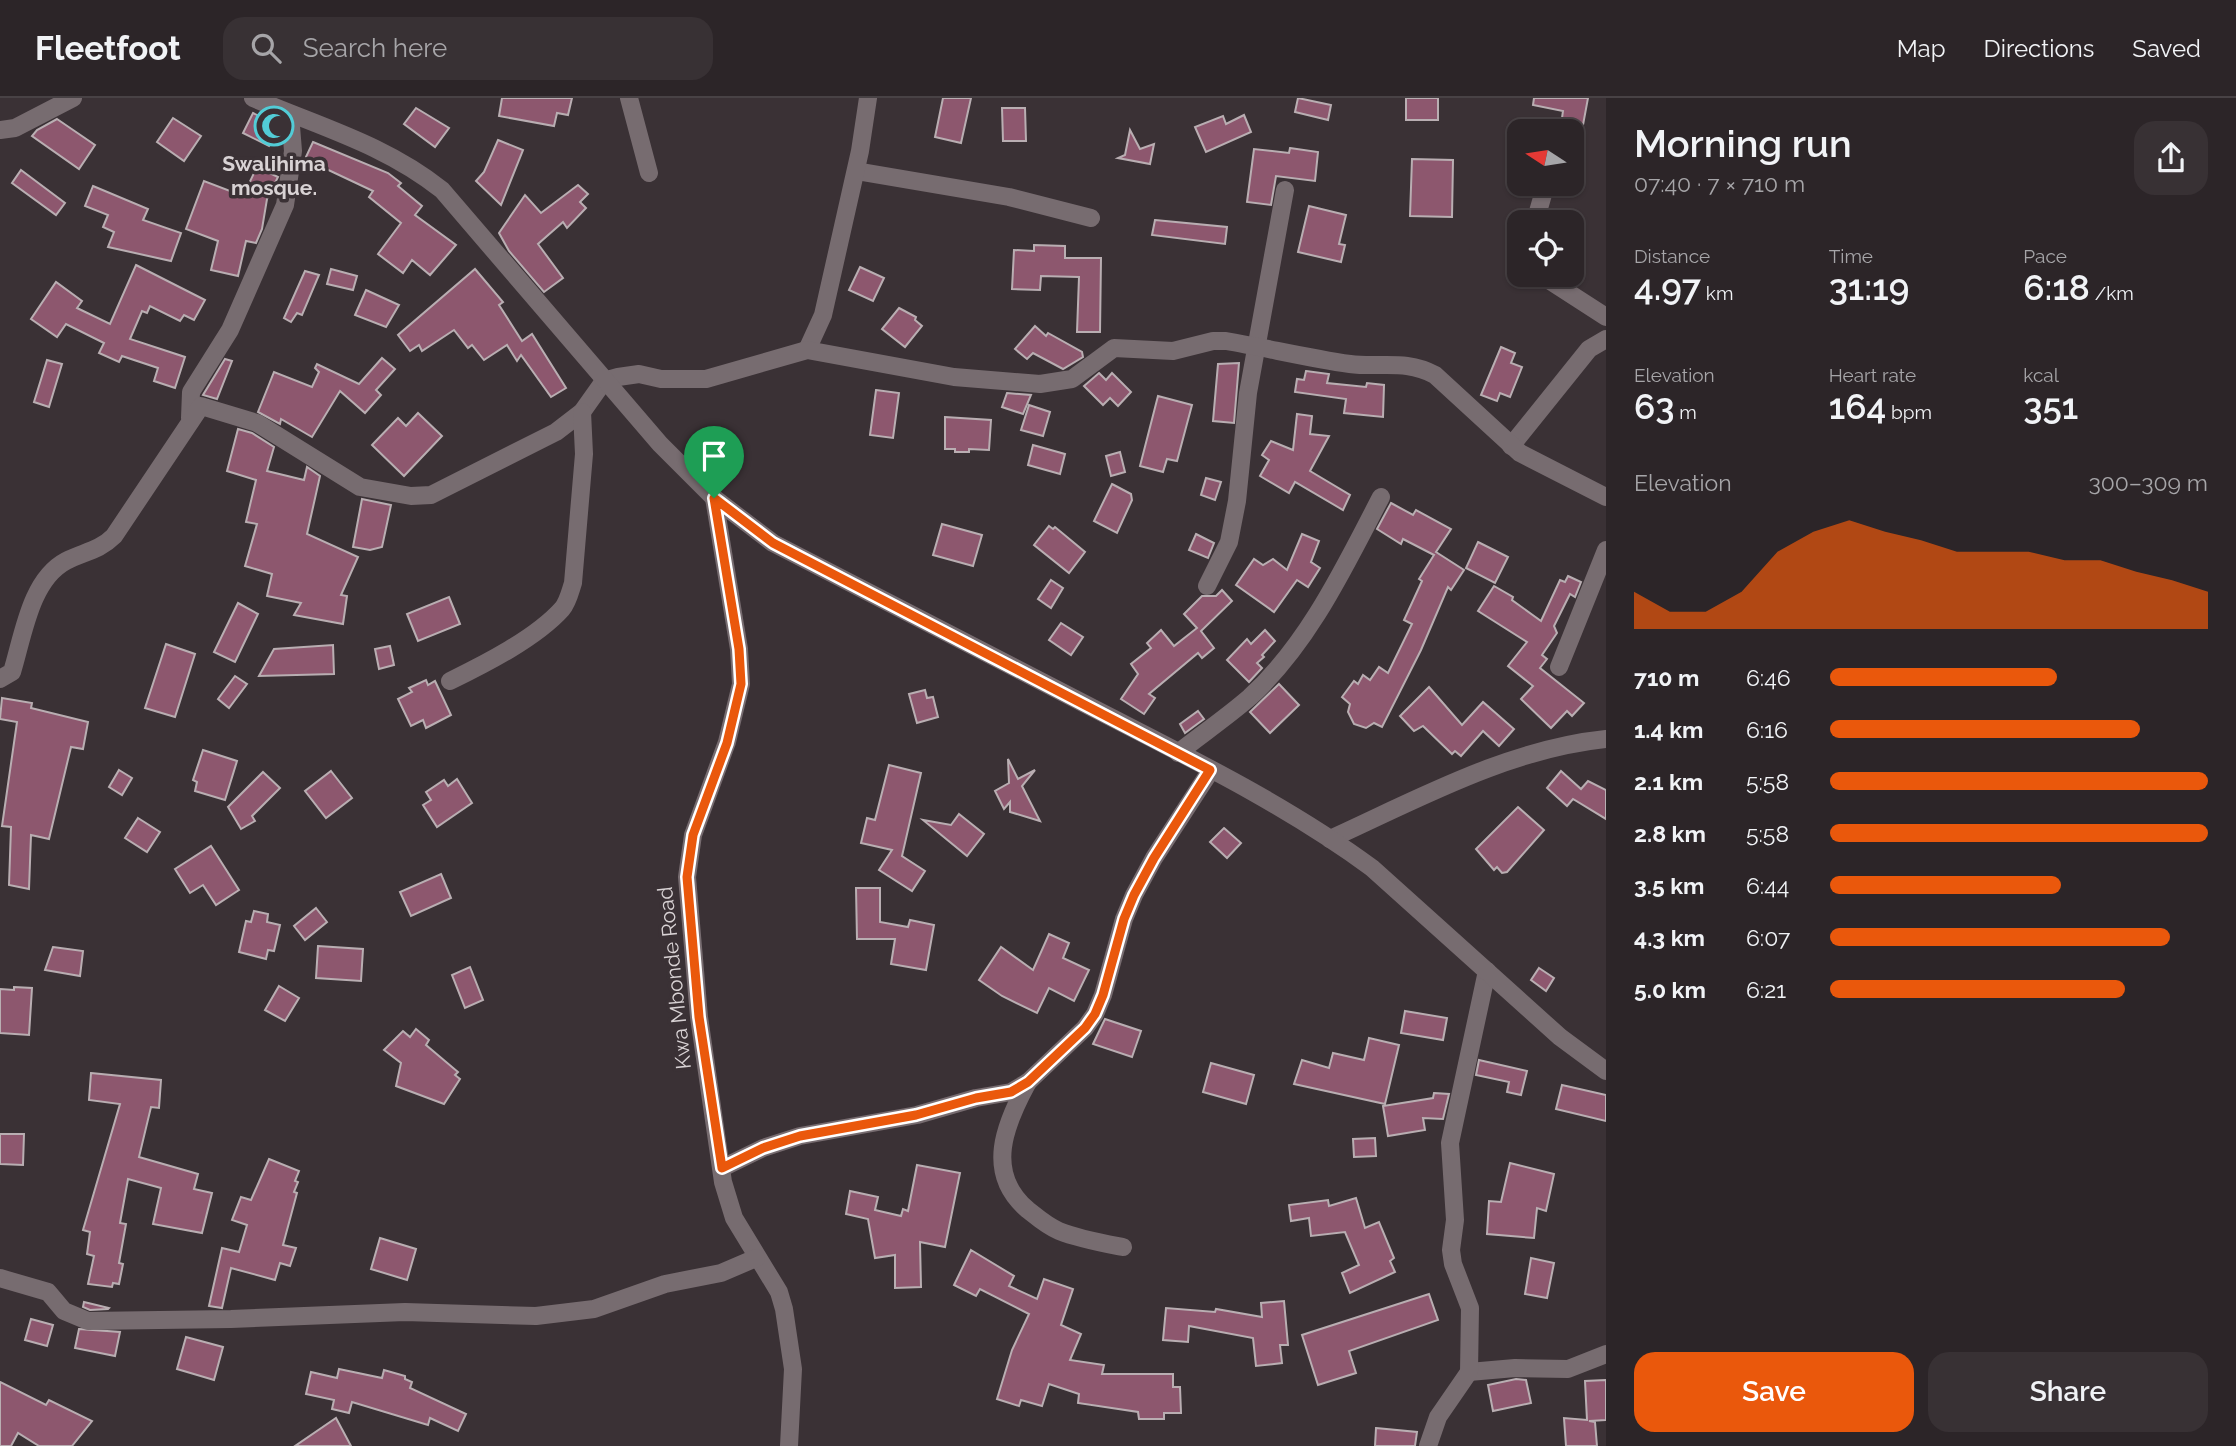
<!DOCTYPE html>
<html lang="en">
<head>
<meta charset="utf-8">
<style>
  :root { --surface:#2c2528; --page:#383134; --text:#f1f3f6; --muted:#a6a5a8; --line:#484245; --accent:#ea580c }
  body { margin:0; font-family:Raleway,sans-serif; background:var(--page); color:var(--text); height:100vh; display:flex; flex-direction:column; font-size:26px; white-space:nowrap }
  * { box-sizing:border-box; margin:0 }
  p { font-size:23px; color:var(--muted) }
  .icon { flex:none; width:38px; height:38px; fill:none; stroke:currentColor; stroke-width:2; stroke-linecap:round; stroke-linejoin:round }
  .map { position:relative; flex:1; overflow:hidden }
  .details { display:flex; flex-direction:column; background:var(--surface); width:630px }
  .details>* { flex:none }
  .needle { width:46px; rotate:282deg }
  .tools { position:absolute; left:1507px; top:21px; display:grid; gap:14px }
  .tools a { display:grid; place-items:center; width:77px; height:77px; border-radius:14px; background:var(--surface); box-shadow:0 2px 5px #0004,0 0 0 2px var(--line); font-size:35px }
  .pin { position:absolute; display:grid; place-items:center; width:60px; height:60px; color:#fff; margin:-72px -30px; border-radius:50% 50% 50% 0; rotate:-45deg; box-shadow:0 0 7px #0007 }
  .pin .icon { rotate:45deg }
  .round { display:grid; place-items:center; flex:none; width:74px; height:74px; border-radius:21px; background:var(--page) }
  .summary { display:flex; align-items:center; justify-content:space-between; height:119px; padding:0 28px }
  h1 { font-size:38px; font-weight:600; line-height:52px }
  .stats { display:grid; grid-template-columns:repeat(3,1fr); gap:10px; height:119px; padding:7px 28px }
  .stats div { display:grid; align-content:center }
  .stats b { font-size:35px; font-weight:600 }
  .stats small { font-size:19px; font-weight:400 }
  .stats p { font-size:19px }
  .chart { height:196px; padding:14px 28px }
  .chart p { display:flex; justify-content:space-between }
  .chart svg { width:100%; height:126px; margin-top:7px; fill:var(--accent); opacity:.7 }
  .primary-button { display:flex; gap:14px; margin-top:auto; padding:14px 28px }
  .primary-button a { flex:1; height:80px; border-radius:21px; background:var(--accent); color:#fff; font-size:28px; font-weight:600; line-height:80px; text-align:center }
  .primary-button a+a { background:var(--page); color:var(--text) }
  ul { padding:0 28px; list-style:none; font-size:23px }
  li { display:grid; grid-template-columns:112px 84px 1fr; align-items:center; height:52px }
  li i { height:18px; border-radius:9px; background:var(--accent) }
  header { display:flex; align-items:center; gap:42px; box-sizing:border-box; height:98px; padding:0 35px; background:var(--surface); border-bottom:2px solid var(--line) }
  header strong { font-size:33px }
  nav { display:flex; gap:38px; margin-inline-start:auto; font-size:24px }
  .search { width:490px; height:63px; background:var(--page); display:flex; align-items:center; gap:18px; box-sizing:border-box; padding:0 24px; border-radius:21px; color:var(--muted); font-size:26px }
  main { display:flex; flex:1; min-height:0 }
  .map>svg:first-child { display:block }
  .building { fill:#8d576e; stroke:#b9aeb2; stroke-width:2 }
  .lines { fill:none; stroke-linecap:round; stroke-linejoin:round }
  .street { stroke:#776c70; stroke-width:18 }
  .secondary { stroke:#776c70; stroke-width:18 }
  .route-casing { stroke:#fff; stroke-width:14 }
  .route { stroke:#ea580c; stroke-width:9 }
  .labels { text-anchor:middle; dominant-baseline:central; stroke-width:7; stroke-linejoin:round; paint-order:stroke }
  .poi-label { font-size:21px; font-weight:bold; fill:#d8d2d4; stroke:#3a3135 }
  .street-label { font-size:21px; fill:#d8d2d4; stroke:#3a3135 }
</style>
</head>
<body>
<header>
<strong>Fleetfoot</strong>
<div class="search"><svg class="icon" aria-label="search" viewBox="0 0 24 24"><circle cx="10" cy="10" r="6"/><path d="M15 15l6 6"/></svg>Search here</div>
<nav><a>Map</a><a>Directions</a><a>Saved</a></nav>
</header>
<main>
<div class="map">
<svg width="1606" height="1348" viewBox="0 0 1606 1348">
  <rect width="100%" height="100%" fill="#3a3135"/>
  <g class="building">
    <polygon points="502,0 572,0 568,17 557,15 554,28 499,18"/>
    <polygon points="943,0 971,0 961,45 935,39"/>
    <polygon points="1298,0 1331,7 1328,22 1295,14"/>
    <rect x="1406" y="0" width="32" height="22"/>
    <polygon points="1534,0 1588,0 1583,27 1562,20 1563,13 1533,7"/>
    <polygon points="416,10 449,30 435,49 404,26"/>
    <polygon points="1002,10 1025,10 1026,43 1003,43"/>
    <polygon points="253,15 279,28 269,48 243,35"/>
    <polygon points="1244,17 1251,34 1206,54 1195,29 1223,18 1226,26"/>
    <polygon points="173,20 201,38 184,63 157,44"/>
    <polygon points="57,21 95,47 79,71 32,38 37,32"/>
    <polygon points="1130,32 1140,51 1154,46 1150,66 1118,60 1125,57"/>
    <polygon points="498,42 523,52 501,107 476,83 484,74"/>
    <polygon points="313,44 388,75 401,85 398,88 422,108 415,117 456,147 430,177 412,162 403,175 378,156 401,125 369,99 373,93 305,61"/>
    <polygon points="1290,50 1318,54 1315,83 1276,78 1271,107 1247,104 1254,51 1289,55"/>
    <polygon points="1412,61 1453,62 1452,119 1410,118"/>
    <polygon points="257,69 278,79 267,101 262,131 256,145 246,143 238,178 211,172 218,143 186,131 204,83 243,98"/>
    <polygon points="21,72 65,105 56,117 12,85"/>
    <polygon points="578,87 588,96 580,104 586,110 567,130 563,124 538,146 563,180 544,194 509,153 499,135 525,97 541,115"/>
    <polygon points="93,88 148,111 143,122 181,135 171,163 108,149 114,134 103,129 108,117 85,108"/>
    <polygon points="1309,108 1346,117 1339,146 1345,147 1341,164 1298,154"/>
    <polygon points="1155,122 1227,129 1225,146 1152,137"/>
    <polygon points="1034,147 1065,148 1065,160 1101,160 1100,234 1077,234 1079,179 1041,178 1040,192 1012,191 1014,152 1034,153"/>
    <polygon points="136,167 205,202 194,222 184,217 180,223 150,208 147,215 142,213 130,241 185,259 175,290 154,283 158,270 122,258 119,264 99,255 104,245 66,226 57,239 31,221 56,184 82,203 77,210 110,226"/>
    <polygon points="860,169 884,180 873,203 849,192"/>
    <polygon points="331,171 357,178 353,192 327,186"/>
    <polygon points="475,171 503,204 499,207 522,243 532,236 566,290 551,299 521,257 517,263 507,247 484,262 472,247 468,250 454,232 422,253 419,247 410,253 398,237"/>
    <polygon points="305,173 319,177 302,217 297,215 291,224 284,220"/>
    <polygon points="366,192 399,207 386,229 355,217"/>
    <polygon points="899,210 916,219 915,222 922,228 905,249 882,231"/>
    <polygon points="1035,228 1046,238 1048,235 1082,254 1083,259 1063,271 1033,255 1027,261 1015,251"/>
    <polygon points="1501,249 1515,255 1511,265 1522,269 1510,299 1500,295 1497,303 1481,297"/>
    <polygon points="382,260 395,271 376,292 381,297 365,315 340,293 312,339 281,321 280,326 258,314 274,274 312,289 319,274 315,270 317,266 359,286"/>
    <polygon points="225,261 232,263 217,301 203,297"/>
    <polygon points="47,262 62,266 49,309 34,304"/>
    <polygon points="1239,265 1234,325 1213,323 1218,266"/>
    <polygon points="1306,273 1329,276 1327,285 1366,289 1367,285 1384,287 1383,319 1344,315 1346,301 1295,294 1297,281 1304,282"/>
    <polygon points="1099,275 1106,282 1112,275 1131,294 1118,308 1110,300 1103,307 1084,288"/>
    <polygon points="876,292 899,295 893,340 870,337"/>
    <polygon points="1007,295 1031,297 1023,316 1002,309"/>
    <polygon points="1158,298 1192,307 1177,363 1167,361 1163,374 1140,368"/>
    <polygon points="1029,307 1050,314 1043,338 1021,332"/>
    <polygon points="418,315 442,338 404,378 372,347 398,320 406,328"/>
    <polygon points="1297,316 1312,318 1310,336 1329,338 1310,373 1350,397 1343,412 1295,384 1289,395 1260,378 1269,362 1262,357 1271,343 1293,352"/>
    <polygon points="945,319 991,322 989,352 969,351 969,354 955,354 955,351 945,351"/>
    <polygon points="238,331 252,335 274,349 267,373 304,382 307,369 320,378 307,436 358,459 341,497 347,498 343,526 294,517 301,505 267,498 272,476 245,468 257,426 246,424 256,382 227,373"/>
    <polygon points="1033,347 1065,356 1060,376 1028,367"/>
    <polygon points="1120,354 1125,374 1111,378 1106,358"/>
    <polygon points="1206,380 1221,384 1215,402 1201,397"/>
    <polygon points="1112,386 1131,396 1132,402 1117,435 1094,423"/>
    <polygon points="362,401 391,407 382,449 370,452 353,449"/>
    <polygon points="1391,405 1413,417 1416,412 1451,431 1436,454 1464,472 1451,492 1448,489 1421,552 1382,629 1374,625 1366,630 1354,626 1348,614 1350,606 1342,599 1354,583 1358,586 1363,577 1370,582 1379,569 1388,575 1412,526 1404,522 1422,483 1419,481 1434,457 1403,441 1401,446 1377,431"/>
    <polygon points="942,426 982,437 973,468 933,457"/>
    <polygon points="1049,428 1053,431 1055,429 1085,454 1069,475 1034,447"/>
    <polygon points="1196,436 1214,445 1208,460 1189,452"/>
    <polygon points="1302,436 1319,443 1311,464 1320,470 1308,489 1297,482 1274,514 1236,487 1254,461 1263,467 1273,461 1287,472"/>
    <polygon points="1478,444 1508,459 1495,485 1466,470"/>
    <polygon points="1568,478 1581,484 1575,499 1570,496 1554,528 1557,535 1542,557 1547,561 1540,570 1584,605 1572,618 1567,613 1551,630 1521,601 1533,588 1508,568 1527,544 1478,513 1494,488 1513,499 1512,502 1541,523 1560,482 1565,484"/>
    <polygon points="1051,482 1063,490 1051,510 1038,501"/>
    <polygon points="1222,492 1232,503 1201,533 1214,550 1202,560 1198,555 1149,596 1155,600 1144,616 1121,601 1138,576 1131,566 1151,550 1147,545 1161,532 1174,548 1197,530 1184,516 1202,498 1216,498"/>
    <polygon points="449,499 460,526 418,543 407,516"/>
    <polygon points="238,505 258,516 235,564 214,554"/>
    <polygon points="1061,525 1083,539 1071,557 1049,542"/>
    <polygon points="1265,532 1275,543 1262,557 1264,559 1257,565 1262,570 1249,584 1227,562 1247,541 1251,546"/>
    <polygon points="166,546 195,556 175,619 145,610"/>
    <polygon points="333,547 334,576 259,578 274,551"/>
    <polygon points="390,548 394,567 379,571 375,551"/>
    <polygon points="235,578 247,586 229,610 218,601"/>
    <polygon points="426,582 428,587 435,583 451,617 426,630 423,622 411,628 398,601 412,594 409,590"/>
    <polygon points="1279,586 1299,607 1270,635 1250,614"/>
    <polygon points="1429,589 1462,627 1483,604 1514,631 1499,648 1483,633 1461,658 1455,653 1452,656 1423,628 1414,633 1400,618"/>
    <polygon points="925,592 927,600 933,599 938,619 917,625 909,596"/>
    <polygon points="2,600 32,605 31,610 88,624 83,651 71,649 49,741 31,737 29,791 9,787 11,729 2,728 17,624 0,621"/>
    <polygon points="1198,613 1204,621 1185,635 1180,626"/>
    <polygon points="203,652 237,663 225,702 195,693 197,684 193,682"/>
    <polygon points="1008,661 1018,681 1035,672 1022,688 1040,723 1010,714 1010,704 1004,711 995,693 1009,685"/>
    <polygon points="889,667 921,675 902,758 925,773 912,793 879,772 892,752 861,745 867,720 875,722"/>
    <polygon points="119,672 132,680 122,697 109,689"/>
    <polygon points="331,673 352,700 326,720 305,693"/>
    <polygon points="1561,673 1581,691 1588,683 1606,692 1606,721 1573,701 1567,708 1547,690"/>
    <polygon points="263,674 280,690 252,718 255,723 241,731 228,709"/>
    <polygon points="457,681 472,705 437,729 423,707 431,702 426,694 444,682 448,688"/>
    <polygon points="1518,709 1544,732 1507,774 1502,775 1497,769 1494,772 1476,751"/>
    <polygon points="959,716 984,736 967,758 923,722 951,727"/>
    <polygon points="138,720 160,734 147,754 125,740"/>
    <polygon points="1224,730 1241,745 1227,760 1210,744"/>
    <polygon points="211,748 239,792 216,807 203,787 190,795 175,771"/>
    <polygon points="441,776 451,800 411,818 400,794"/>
    <polygon points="856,790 880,790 880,824 908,829 910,822 934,827 926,872 891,866 895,841 857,841"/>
    <polygon points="316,810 327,824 305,842 294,828"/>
    <polygon points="254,813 268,816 267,824 280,827 274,853 268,852 266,861 239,854 246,823 251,824"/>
    <polygon points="1049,836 1069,845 1063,860 1089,872 1074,903 1049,890 1037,915 1002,898 979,882 1001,849 1033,872"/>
    <polygon points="318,848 363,851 361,883 316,880"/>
    <polygon points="53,849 83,853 80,878 45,872"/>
    <polygon points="470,869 483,902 465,910 452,877"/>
    <polygon points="1539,870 1554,880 1546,893 1531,882"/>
    <polygon points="279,888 299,900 285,923 265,912"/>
    <polygon points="14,889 32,890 29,937 0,935 0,891 14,892"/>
    <polygon points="1405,913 1447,920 1443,942 1401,935"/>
    <polygon points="1105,921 1141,933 1132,959 1093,946"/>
    <polygon points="416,931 429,942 426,947 458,974 455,977 460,981 444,1006 396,988 401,965 384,952 403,933 410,939"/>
    <polygon points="1369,940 1399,947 1385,1006 1294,986 1302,962 1329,970 1333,955 1364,962"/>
    <polygon points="1479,962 1527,973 1521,997 1507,994 1509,984 1476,977"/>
    <polygon points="1211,965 1254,977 1246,1006 1203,994"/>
    <polygon points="91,975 161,982 159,1010 151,1009 139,1059 198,1076 194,1091 212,1095 202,1135 153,1126 161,1090 128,1081 120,1125 126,1126 119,1165 123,1166 119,1186 113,1185 112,1189 88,1186 94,1158 87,1156 90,1134 83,1132 120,1006 89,1002"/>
    <polygon points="1562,987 1606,997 1606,1023 1556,1011"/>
    <polygon points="1434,995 1449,996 1443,1021 1423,1020 1425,1032 1388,1038 1383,1008 1433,1000"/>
    <polygon points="0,1036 24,1036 23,1067 0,1066"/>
    <polygon points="1375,1040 1376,1058 1354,1059 1353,1041"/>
    <polygon points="269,1061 299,1073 295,1083 298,1084 294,1094 297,1095 283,1147 296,1150 290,1168 280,1165 275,1182 231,1170 222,1210 209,1208 222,1150 239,1154 247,1127 232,1122 241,1099 251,1102"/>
    <polygon points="1510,1065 1554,1076 1546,1113 1537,1110 1534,1140 1487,1136 1489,1103 1501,1104"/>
    <polygon points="917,1067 960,1075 945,1149 920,1144 921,1189 895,1190 895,1157 875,1160 868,1121 846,1116 850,1093 878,1099 875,1112 901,1118 903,1111 908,1113"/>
    <polygon points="1356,1100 1365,1130 1379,1124 1394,1160 1390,1163 1395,1174 1350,1195 1342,1175 1359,1167 1345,1134 1311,1138 1309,1120 1291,1123 1289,1107 1328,1102 1329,1108"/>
    <polygon points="380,1140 416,1151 407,1182 371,1171"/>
    <polygon points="971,1152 1014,1178 1009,1188 1037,1201 1044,1181 1073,1191 1061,1227 1081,1236 1070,1262 1104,1267 1102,1276 1173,1276 1173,1289 1180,1289 1181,1315 1164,1315 1164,1321 1139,1321 1138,1314 1078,1305 1079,1296 1049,1286 1042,1308 1021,1302 1019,1308 997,1301 1012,1252 1029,1216 980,1191 976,1198 954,1187"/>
    <polygon points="1531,1160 1554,1165 1547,1200 1525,1196"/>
    <polygon points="1429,1196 1438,1222 1349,1253 1356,1275 1318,1287 1302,1237"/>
    <polygon points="1284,1203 1288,1247 1280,1247 1282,1265 1256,1268 1253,1240 1189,1228 1188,1244 1163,1242 1166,1210 1215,1214 1216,1211 1262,1219 1261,1205"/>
    <polygon points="84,1204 109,1210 108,1211 90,1212 83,1209"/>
    <polygon points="31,1221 53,1227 47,1248 25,1242"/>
    <polygon points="79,1231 120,1234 115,1258 75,1250"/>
    <polygon points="186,1239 223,1249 214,1282 177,1271"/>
    <polygon points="339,1271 382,1280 384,1272 405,1278 405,1281 412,1284 410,1290 466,1316 458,1333 430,1320 428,1327 352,1304 349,1315 332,1311 334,1302 306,1296 311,1274 337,1280"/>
    <polygon points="1516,1281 1526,1282 1531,1305 1493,1313 1488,1287"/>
    <polygon points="1606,1282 1606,1322 1589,1323 1595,1324 1597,1348 1566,1348 1564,1320 1587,1322 1585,1283"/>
    <polygon points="0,1284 46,1307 49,1302 92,1323 72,1348 39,1348 18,1335 11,1348 0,1348"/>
    <polygon points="336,1320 351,1348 295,1348"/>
    <polygon points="1376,1330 1417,1334 1415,1348 1375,1348"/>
  </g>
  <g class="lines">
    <g class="street">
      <polyline points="629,0 649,75"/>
      <polyline points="0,32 15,30 73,0"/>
      <polyline points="1560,33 1560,32"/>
      <polyline points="856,73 1009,99 1091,120"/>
      <polyline points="1535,124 1546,86"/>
      <polyline points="1541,177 1606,219"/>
      <polyline points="807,252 823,217 860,53 868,0"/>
      <polyline points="190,320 191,294 230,232 285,107 293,53 290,16"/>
      <polyline points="1511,348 1589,251 1606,241"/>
      <polyline points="714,400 739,551 741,586 727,644 693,737 687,779 699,919 723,1084 734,1120 779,1194 784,1211 793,1271 789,1348"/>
      <polyline points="1207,488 1229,444 1237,403 1248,295 1285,92"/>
      <polyline points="1559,569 1606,452"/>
      <path d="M0,581L12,574C23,539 30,482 66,463C83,454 99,453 114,438L201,308L257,325L360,389L411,398L431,397L556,334L582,314L604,283L618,279L639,276L661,281H706L807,252L954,279L1040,286L1072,281L1114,250L1173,253L1213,243H1226C1267,250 1308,260 1350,266C1380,270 1406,261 1435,277L1520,355L1606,399"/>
      <path d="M450,583C485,566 536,540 562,511C568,504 570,494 573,485L584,356L582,314"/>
      <path d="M1178,655C1202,636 1227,619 1250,599C1309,545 1345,468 1381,399"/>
      <path d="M1330,741C1418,701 1508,651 1606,641"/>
      <path d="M1028,984C1005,1026 984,1075 1028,1112C1038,1120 1047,1128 1059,1133C1079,1141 1102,1145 1123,1149"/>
      <polyline points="722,1070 763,1050 800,1038 917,1017 976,1000 1011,994 1028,984 1085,930 1095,916 1103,897 1124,821 1134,797 1154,760 1211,672"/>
      <polyline points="0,1180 48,1194 64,1213 88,1223 231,1221 405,1214 536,1218 594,1211 665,1186 721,1175 756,1160"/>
      <polyline points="1469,1274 1515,1270 1568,1271 1606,1256"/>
      <polyline points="1428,1348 1438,1319 1469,1274 1470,1210 1453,1166 1451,1152 1455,1122 1450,1045 1487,873"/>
    </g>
    <path class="secondary" d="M253,0C320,29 384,46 442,92L660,346L714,400L773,445C877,499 981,553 1085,606C1182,656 1284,705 1372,770L1560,939L1606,973"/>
  </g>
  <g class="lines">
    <defs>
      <polygon id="route" points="714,400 773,445 1210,672 1154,760 1134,797 1124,821 1103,897 1095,916 1085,930 1028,984 1011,994 976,1000 916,1017 800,1038 763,1050 722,1070 699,919 687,779 693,737 727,645 741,586 739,551"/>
    </defs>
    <use href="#route" class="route-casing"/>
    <use href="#route" class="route"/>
  </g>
  <defs>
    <symbol id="mosque-ring" viewBox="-11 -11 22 22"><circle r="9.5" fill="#3a3135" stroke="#52ccd6" stroke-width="1.5"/><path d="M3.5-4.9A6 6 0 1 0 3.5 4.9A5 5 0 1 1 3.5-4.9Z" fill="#52ccd6"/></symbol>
  </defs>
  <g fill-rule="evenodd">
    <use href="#mosque-ring" x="252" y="6" width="44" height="44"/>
  </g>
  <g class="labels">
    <g class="poi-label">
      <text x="274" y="65">Swalihima<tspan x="274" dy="24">mosque.</tspan></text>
    </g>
    <g class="street-label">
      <text transform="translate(674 880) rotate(-96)">Kwa Mbonde Road</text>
    </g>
  </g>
</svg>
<div class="tools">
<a><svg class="needle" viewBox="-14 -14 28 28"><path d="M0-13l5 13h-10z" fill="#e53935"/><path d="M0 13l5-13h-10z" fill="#a6a5a8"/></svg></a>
<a><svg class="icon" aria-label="locate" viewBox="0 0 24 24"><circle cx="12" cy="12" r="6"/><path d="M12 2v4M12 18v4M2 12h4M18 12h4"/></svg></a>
</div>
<div class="pin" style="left:714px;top:400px;background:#1e9e55"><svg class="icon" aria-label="arrive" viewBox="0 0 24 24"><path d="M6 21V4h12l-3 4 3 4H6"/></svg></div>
</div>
<section class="details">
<div class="summary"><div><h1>Morning run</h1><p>07:40 · 7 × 710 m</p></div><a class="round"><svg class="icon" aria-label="share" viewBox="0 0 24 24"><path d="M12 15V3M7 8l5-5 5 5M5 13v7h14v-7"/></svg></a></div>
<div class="stats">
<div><p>Distance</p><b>4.97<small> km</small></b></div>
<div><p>Time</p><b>31:19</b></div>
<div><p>Pace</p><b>6:18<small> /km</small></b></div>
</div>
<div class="stats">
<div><p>Elevation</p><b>63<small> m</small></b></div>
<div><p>Heart rate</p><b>164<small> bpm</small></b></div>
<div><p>kcal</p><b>351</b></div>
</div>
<div class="chart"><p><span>Elevation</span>300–309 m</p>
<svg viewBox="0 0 160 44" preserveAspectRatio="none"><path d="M0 44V31L10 38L20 38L30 31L40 17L50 10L60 6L70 10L80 13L90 17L100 17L110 17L120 20L130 20L140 24L150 27L160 31V44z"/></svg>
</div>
<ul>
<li><b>710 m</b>6:46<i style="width:60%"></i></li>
<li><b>1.4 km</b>6:16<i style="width:82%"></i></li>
<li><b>2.1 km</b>5:58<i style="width:100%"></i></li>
<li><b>2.8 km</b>5:58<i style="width:100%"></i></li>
<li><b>3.5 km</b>6:44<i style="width:61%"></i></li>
<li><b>4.3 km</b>6:07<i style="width:90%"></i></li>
<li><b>5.0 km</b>6:21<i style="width:78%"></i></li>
</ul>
<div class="primary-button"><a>Save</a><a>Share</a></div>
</section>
</main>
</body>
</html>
